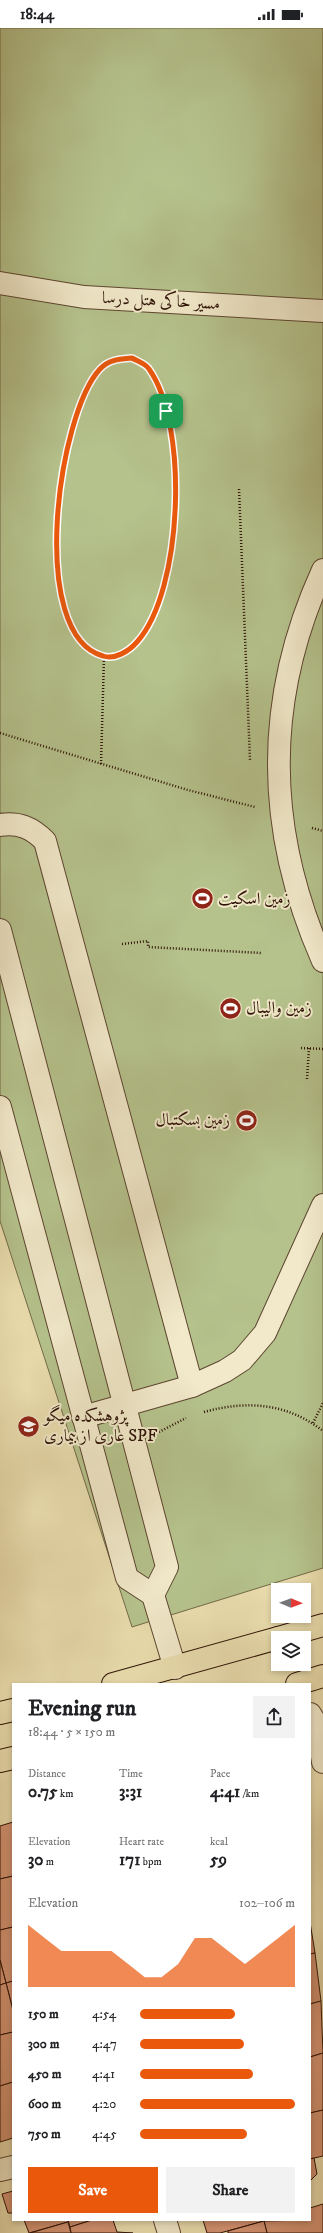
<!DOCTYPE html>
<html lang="en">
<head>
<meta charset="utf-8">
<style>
  :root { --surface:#fff; --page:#f2f2f2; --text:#202124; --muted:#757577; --accent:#ea580c }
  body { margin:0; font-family:"IM FELL DW Pica",Amiri,serif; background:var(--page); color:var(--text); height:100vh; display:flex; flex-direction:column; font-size:15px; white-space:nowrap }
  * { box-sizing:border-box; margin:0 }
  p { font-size:13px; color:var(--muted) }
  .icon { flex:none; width:22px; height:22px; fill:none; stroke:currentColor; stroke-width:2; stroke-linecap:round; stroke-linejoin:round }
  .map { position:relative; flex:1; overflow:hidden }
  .side { position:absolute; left:12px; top:1655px; width:299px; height:538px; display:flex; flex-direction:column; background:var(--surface); border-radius:0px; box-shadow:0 2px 6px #0003 }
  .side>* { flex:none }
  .needle { width:26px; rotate:91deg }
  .tools { position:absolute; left:271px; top:1555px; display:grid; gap:8px }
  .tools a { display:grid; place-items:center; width:40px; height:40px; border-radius:0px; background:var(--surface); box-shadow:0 2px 6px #0003; font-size:20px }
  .pin { position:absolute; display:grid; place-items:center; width:34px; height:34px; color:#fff; margin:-17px; border-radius:8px; box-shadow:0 2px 6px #0006 }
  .round { display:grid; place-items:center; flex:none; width:42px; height:42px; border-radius:0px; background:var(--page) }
  .summary { display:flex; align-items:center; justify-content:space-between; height:68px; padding:0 16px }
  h1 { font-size:22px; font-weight:700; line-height:30px }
  .metrics { display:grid; grid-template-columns:repeat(3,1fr); gap:6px; height:68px; padding:4px 16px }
  .metrics div { display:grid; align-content:center }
  .metrics b { font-size:17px; font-weight:700 }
  .metrics small { font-size:11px; font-weight:400 }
  .metrics p { font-size:11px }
  .chart { height:112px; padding:8px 16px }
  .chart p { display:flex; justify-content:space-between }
  .chart svg { width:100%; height:72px; margin-top:4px; fill:var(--accent); opacity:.7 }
  .action { display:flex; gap:8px; margin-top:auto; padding:8px 16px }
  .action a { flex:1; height:46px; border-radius:0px; background:var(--accent); color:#fff; font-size:16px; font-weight:700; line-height:46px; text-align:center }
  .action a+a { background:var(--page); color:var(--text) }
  ul { padding:0 16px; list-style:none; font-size:13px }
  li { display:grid; grid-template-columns:64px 48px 1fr; align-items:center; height:30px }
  li i { height:10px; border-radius:5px; background:var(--accent) }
  .status { display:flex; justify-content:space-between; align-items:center; height:28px; padding:0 20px; background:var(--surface); direction:ltr }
  .status svg { height:11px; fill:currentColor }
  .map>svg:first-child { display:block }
  .green { fill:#b5c28c; stroke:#726a49 }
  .building { fill:#d49373; stroke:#2e1206 }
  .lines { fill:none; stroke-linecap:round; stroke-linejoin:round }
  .minor-casing { stroke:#5d4530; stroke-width:24 }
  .major-casing { stroke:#2e1206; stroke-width:24 }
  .path { stroke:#2e1206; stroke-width:2.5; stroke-dasharray:1 2; stroke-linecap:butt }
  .minor { stroke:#f1e9ca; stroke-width:22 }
  .major { stroke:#eaddae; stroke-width:22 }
  .route-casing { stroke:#fff; stroke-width:8 }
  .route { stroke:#ea580c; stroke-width:5 }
  .labels { text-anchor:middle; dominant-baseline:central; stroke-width:4; stroke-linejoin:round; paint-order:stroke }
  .street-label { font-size:17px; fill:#2e1206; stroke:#f1e9ca }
  .poi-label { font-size:17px; fill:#2e1206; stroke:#f1e9ca; text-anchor:start }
</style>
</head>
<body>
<div class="status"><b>18:44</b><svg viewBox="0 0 49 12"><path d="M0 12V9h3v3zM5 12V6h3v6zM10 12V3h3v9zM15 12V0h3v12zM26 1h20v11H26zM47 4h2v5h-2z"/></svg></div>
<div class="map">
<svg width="323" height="2205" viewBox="0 0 323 2205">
  <rect width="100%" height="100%" fill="#eaddae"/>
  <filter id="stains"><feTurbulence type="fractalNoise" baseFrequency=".005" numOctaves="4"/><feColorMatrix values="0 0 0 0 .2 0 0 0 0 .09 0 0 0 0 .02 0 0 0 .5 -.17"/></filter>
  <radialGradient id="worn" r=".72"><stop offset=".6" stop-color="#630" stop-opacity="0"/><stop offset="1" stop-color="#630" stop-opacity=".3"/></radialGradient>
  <polygon class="green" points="0,0 323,0 323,1540 132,1599 0,1193"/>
  <g class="building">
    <polygon points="13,1794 13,1848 0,1851 0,1798"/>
    <polygon points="13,1848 13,1899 0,1902 0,1851"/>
    <polygon points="310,1894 315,1925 310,1926"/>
    <polygon points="13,1899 13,1953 6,1955 0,1932 0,1902"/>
    <polygon points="315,1925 321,1973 310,1976 310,1926"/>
    <polygon points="0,1932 6,1955 0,1957"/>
    <polygon points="13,1953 13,1982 6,1955"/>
    <polygon points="6,1955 13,1982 13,2004 0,2007 0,1957"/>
    <polygon points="321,1973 323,2025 310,2029 310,1976"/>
    <polygon points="13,2004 13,2054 0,2058 0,2007"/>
    <polygon points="323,2025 323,2082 310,2085 310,2029"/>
    <polygon points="13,2054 13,2110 0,2114 0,2058"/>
    <polygon points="323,2082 323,2128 310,2131 310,2085"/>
    <polygon points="314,2130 317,2146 310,2153 310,2131"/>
    <polygon points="13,2163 13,2185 8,2185 2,2166"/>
    <polygon points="323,2176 323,2205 267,2205 264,2193 310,2192 310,2180"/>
    <polygon points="24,2192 68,2192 68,2194 29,2205"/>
    <polygon points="68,2192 92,2192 70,2199"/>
    <polygon points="92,2192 113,2192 117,2204 133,2205 71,2205 70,2199"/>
    <polygon points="203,2192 264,2192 264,2193 220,2205 207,2205"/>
    <polygon points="264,2193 267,2205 228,2205 228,2203"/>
    <polygon points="68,2194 71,2205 30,2205"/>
  </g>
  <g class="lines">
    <defs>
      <g id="minor">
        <polyline points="0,255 84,269 323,283"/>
        <path d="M323,542C263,673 265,802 323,933"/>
        <path d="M0,797C19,794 32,800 45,813L192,1358"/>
        <polyline points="0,902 167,1539 153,1567"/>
        <polyline points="0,1079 127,1550 153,1567 175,1640"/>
        <polyline points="83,1389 192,1358 225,1343 242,1332 265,1305 323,1177"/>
        <polyline points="310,1686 317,1697 323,1734"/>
        <polyline points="0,2142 13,2139"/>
        <polyline points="165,2192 169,2205"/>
      </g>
      <g id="major">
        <polyline points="278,1610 323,1597"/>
        <polyline points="113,1656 278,1610"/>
        <polyline points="297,1656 323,1648"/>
        <polyline points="0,1685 13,1682"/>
        <polyline points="0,1733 13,1730"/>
      </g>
    </defs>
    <use href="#minor" class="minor-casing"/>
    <use href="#major" class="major-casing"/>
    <g class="path">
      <path d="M132,330C137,333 146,336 149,341C189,397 183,564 137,614C129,623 115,632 103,628C53,615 53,505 59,464C63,428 75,368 100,341C109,331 121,331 132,330Z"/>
      <polyline points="239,461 250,732"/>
      <polyline points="0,705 188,762 255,779"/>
      <polyline points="101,736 104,629"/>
      <polyline points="312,800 323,803"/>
      <polyline points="122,916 148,913 148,919 262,925"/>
      <polyline points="301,1020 323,1021"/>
      <polyline points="307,1051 309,1020"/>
      <path d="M204,1384C247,1372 287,1375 323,1403"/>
      <polyline points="313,1395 323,1375"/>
      <polyline points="159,1404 186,1390"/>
    </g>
    <use href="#minor" class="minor"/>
    <use href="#major" class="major"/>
  </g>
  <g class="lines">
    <defs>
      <path id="route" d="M132,330C137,333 146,336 149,341C189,397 183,563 137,614C129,623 115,632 103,628C27,607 58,386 100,341C109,331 121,331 132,330Z"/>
    </defs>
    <use href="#route" class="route-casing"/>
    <use href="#route" class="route"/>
  </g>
  <defs>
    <symbol id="stadium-disc" viewBox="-11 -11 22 22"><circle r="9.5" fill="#8f2418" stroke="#f1e9ca"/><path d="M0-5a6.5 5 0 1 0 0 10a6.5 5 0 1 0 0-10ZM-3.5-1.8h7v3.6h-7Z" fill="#fff"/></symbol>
    <symbol id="university-disc" viewBox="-11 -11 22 22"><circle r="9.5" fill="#8f2418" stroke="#f1e9ca"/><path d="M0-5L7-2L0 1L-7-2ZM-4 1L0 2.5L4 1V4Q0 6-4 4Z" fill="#fff"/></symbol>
  </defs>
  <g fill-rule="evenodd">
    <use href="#stadium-disc" x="190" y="858" width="25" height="25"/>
    <use href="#stadium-disc" x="218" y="968" width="25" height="25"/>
    <use href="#stadium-disc" x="234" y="1080" width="25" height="25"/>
    <use href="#university-disc" x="16" y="1386" width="25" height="25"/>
  </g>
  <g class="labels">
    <g class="street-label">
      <text transform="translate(161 273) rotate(3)">مسیر خاکی هتل درسا</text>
    </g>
    <g class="poi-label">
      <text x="218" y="871">زمین اسکیت</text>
      <text x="246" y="980">زمین والیبال</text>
      <text x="230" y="1092" text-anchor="end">زمین بسکتبال</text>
      <text x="44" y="1388">پژوهشکده میگو<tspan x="44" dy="20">عاری از بیماری SPF</tspan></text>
    </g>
  </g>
  <rect width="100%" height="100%" filter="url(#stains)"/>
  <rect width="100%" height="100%" fill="url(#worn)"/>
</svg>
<div class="tools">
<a><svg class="needle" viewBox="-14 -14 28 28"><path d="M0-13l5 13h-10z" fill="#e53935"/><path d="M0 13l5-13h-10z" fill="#757577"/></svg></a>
<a><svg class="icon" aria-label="layers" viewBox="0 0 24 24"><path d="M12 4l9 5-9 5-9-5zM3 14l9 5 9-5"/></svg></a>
</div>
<div class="pin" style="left:166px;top:383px;background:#1e9e55"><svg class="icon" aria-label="arrive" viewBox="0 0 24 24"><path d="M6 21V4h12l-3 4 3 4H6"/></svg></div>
<section class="side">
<div class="summary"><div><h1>Evening run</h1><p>18:44 · 5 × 150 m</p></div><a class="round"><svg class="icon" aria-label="share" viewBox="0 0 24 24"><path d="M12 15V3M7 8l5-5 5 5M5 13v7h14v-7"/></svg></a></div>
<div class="metrics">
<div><p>Distance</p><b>0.75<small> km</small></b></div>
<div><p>Time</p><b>3:31</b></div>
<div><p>Pace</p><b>4:41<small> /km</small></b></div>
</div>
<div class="metrics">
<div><p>Elevation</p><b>30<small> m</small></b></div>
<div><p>Heart rate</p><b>171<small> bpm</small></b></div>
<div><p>kcal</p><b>59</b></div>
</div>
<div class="chart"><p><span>Elevation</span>102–106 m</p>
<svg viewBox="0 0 160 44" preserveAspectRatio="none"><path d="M0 44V6L10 14L20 22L30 22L40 22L50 22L60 30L70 38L80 38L90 30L100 14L110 14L120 22L130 30L140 22L150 14L160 6V44z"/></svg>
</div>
<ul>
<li><b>150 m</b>4:54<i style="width:61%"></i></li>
<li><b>300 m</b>4:47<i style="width:67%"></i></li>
<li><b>450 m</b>4:41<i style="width:73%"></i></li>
<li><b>600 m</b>4:20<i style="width:100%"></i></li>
<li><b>750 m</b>4:45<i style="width:69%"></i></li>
</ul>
<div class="action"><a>Save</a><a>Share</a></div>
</section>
</div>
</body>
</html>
